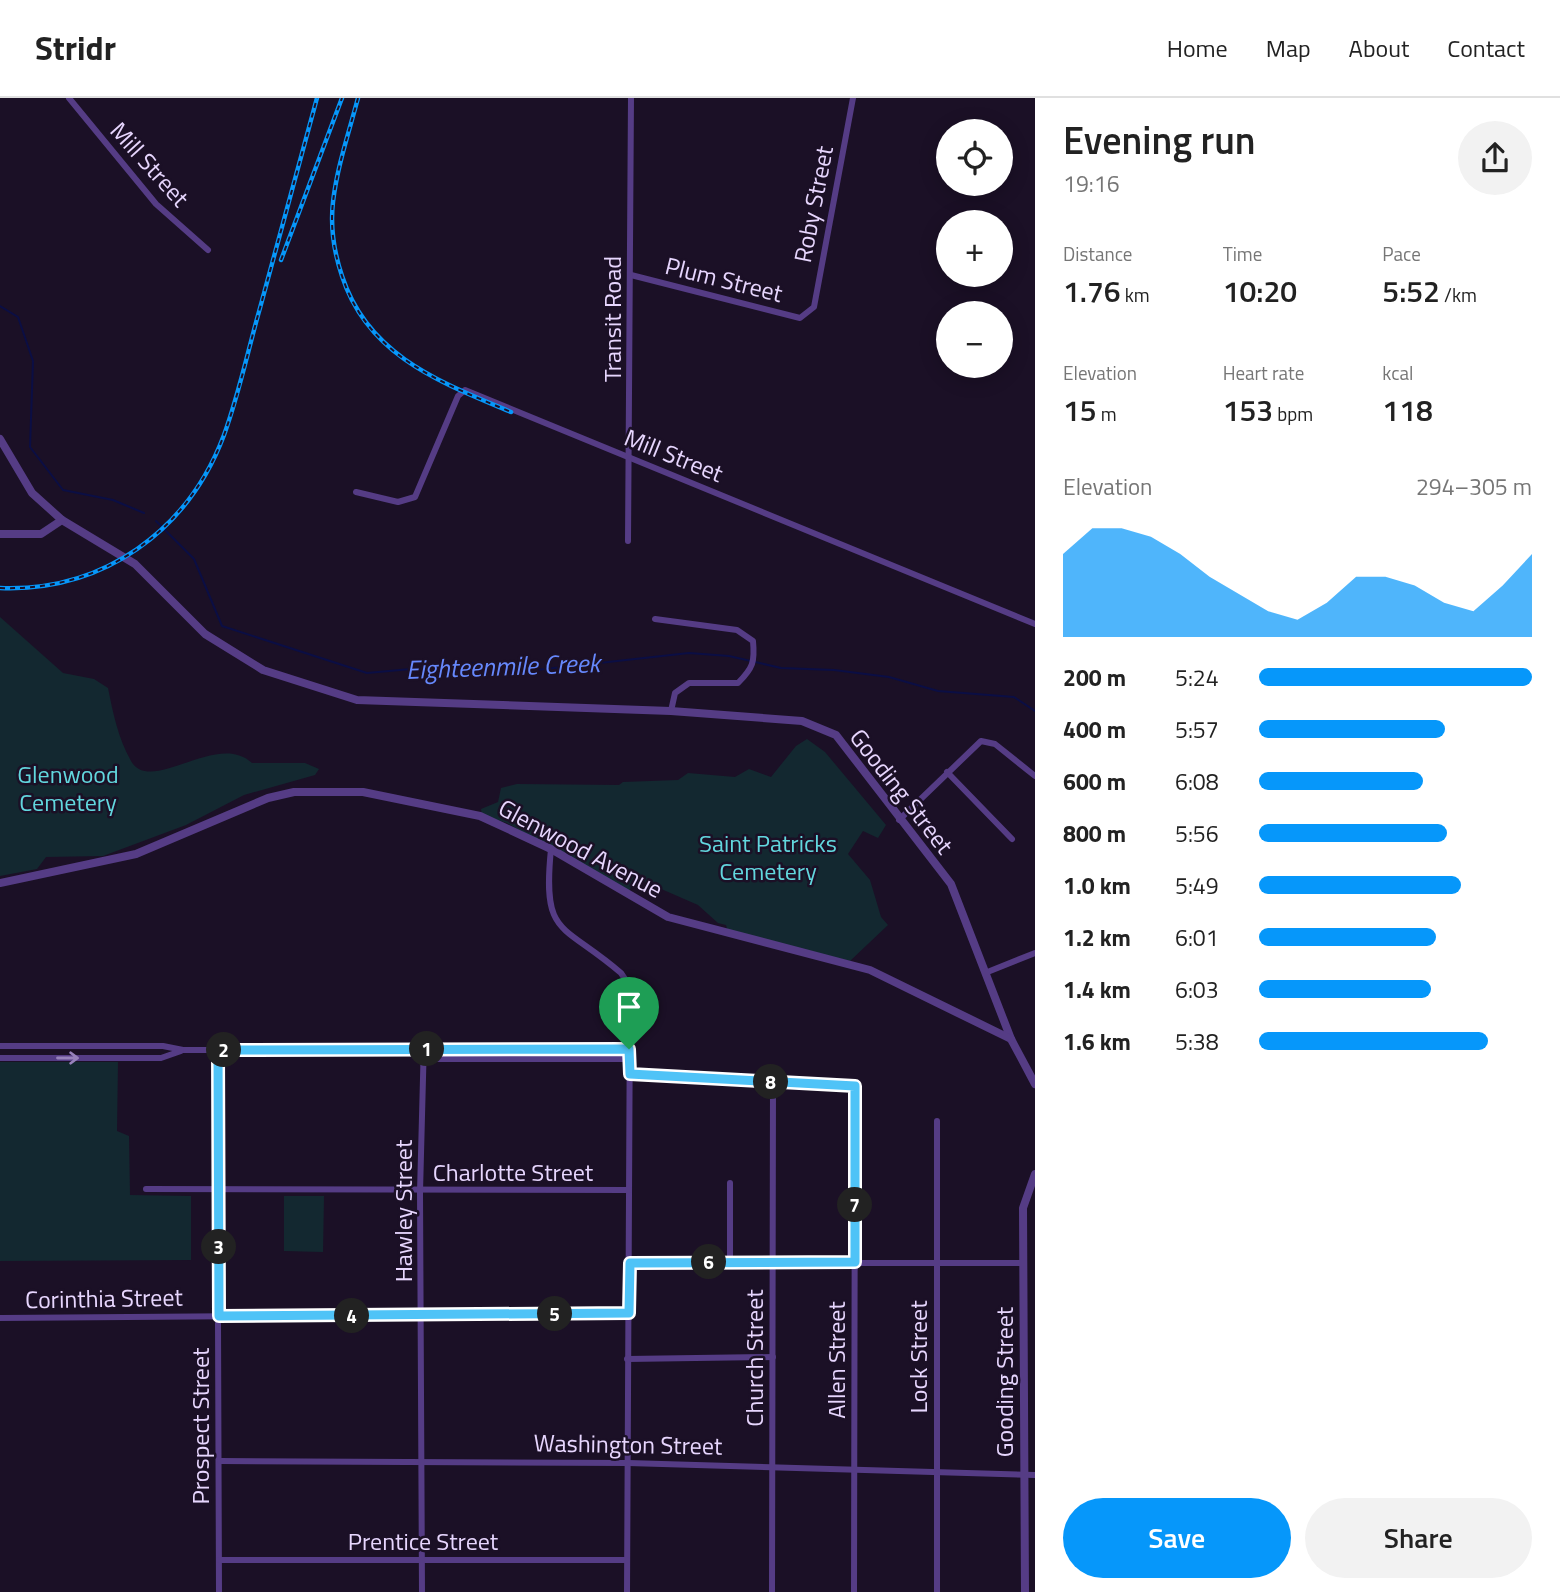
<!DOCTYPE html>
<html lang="en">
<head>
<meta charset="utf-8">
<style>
  :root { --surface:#fff; --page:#f2f2f2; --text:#222; --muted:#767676; --line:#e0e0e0; --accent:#0697fa }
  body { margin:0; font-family:"Titillium Web",sans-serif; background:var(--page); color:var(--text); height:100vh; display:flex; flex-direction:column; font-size:26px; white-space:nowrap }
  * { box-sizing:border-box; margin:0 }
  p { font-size:23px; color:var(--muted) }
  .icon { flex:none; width:38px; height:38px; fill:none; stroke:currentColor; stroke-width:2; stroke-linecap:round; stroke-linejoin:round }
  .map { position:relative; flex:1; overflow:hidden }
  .details { display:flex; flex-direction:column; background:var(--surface); width:525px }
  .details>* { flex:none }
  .tools { position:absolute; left:936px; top:21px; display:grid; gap:14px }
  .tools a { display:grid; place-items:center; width:77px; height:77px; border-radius:50%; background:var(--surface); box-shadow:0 4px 18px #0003; font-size:35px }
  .pin { position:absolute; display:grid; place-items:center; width:60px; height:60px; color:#fff; margin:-72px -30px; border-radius:50% 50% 50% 0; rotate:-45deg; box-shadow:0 0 7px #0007 }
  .pin .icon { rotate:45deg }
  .km { position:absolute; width:35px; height:35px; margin:-18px; border-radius:50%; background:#222; color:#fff; font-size:19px; line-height:35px; text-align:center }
  .round { display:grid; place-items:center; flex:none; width:74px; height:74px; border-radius:37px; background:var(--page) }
  .headline { display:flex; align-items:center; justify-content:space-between; height:119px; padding:0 28px }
  h1 { font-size:38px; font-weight:600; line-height:52px }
  .stats { display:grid; grid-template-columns:repeat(3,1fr); gap:10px; height:119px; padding:7px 28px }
  .stats div { display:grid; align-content:center }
  .stats b { font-size:30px; font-weight:600 }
  .stats small { font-size:19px; font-weight:400 }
  .stats p { font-size:19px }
  .chart { height:196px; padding:14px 28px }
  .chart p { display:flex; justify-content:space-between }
  .chart svg { width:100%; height:126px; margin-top:7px; fill:var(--accent); opacity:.7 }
  .action { display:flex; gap:14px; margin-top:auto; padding:14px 28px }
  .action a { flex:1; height:80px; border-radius:42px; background:var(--accent); color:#fff; font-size:28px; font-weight:600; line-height:80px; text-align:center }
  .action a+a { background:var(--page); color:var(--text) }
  ul { padding:0 28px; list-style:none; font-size:23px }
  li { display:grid; grid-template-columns:112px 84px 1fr; align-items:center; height:52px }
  li i { height:18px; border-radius:9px; background:var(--accent) }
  header { display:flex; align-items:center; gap:42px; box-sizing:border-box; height:98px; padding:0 35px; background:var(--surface); border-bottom:2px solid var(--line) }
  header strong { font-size:33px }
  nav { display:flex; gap:38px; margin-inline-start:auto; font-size:24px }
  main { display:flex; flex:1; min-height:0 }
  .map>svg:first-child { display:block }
  .green { fill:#132830 }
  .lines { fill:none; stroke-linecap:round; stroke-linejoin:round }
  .stream { stroke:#0b0e44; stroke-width:2 }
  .minor { stroke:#553c85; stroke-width:6 }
  .tertiary { stroke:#553c85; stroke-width:8 }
  .rail-casing { stroke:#0697fa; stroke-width:4.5 }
  .rail { stroke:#1b1026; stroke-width:2; stroke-dasharray:5; stroke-linecap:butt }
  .oneway { stroke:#9781bb }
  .route-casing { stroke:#fff; stroke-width:14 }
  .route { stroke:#4fc3f7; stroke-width:9 }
  .labels { text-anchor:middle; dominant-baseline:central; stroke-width:5; stroke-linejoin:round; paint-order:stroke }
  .street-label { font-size:24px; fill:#e7d6fe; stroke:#1b1026 }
  .park-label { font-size:24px; fill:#62d7de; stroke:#1b1026 }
  .water-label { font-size:26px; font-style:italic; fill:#6688fc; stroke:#1b1026 }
</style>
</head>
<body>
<header>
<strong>Stridr</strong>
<nav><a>Home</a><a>Map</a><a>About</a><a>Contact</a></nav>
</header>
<main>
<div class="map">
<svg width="1035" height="1494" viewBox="0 0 1035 1494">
  <rect width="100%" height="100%" fill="#1b1026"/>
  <g class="green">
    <path d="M0,519L63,575L94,581L108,590C113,615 118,640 131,663C151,698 217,632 252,665H305L319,671L315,677L244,697L186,727L103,758L46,759L37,771L0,778Z"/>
    <polygon points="807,641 825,654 886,727 878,740 863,733 848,756 870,782 881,819 888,827 850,863 728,834 726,827 718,825 698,807 636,780 629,793 507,725 482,717 481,711 498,704 501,690 517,686 619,687 623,684 678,682 688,675 735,679 749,671 771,679 796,648"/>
    <polygon points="0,964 118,964 117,1033 129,1038 130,1097 191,1098 191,1162 0,1163"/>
    <polygon points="284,1098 324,1098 323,1154 284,1153"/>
  </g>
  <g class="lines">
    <g class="stream">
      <polyline points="0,208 18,219 33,263 30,349 63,392 113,402 144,415"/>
      <polyline points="156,423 194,461 222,528 367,575 477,565 527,573 689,555 729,558 781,570 834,572 889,579 938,593 1014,599 1035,613"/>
    </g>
    <g class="minor">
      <polyline points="69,0 156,106 208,152"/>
      <polyline points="631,177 800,220 814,209 853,0"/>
      <polyline points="356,394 398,404 415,399 458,298 465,292 1035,526"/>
      <polyline points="628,443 631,0"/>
      <path d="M655,521L737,532L753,543C755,564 753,570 738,585H689L675,595L671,613"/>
      <polyline points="947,674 1012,741"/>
      <polyline points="899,722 981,643 995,646 1035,678"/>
      <path d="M551,751C542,840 562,824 621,875L627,884L630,901L627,1494"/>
      <polyline points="985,875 1035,855"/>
      <polyline points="0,948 163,948 183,952 217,952 629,951"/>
      <polyline points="217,952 219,1494"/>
      <polyline points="0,960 161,960 181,953"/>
      <polyline points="424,961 629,961"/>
      <polyline points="630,977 855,987 854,1494"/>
      <polyline points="937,1023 937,1494"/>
      <polyline points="730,1085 730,1164"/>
      <polyline points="146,1091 629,1092"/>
      <polyline points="630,1165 1022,1165"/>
      <polyline points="0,1220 629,1215"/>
      <polyline points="627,1261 773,1259"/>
      <polyline points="220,1363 628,1365 1035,1377"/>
      <polyline points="219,1462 627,1462"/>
      <polyline points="422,1494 420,1094 424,942"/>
      <polyline points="772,1494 773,984"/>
    </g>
    <g class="tertiary">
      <polyline points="0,341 32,395 62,422 135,466 205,536 263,572 357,602 671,613 802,623 836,637 951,786 1011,941 1035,986"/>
      <polyline points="0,436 41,436 62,422"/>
      <polyline points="0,785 136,756 268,700 294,694 363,694 480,718 551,751 668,819 870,872 1011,941"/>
      <polyline points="1025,1494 1023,1110 1035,1076"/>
    </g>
    <defs>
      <g id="rail">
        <path d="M358,0C349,34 337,69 333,104C330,130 334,154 342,178C368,258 440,284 511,314"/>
        <polyline points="281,162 342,0"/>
        <path d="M0,490C103,494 188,433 224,337C239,296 248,252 260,210C279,140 298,70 317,0"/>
      </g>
    </defs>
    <use href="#rail" class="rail-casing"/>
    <use href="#rail" class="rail"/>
  </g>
  <defs><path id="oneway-shaft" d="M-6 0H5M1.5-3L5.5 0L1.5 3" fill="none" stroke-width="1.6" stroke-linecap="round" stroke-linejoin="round" transform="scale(1.75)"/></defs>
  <use class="oneway" href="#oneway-shaft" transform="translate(68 960)"/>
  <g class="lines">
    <defs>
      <polygon id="route" points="629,951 630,976 855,988 855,1164 630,1165 629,1215 219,1218 218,952"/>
    </defs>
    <use href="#route" class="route-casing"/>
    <use href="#route" class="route"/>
  </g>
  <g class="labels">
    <g class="street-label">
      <text transform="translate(150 66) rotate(48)">Mill Street</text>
      <text transform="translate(813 106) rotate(-79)">Roby Street</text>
      <text transform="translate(724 181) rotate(14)">Plum Street</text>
      <text transform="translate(612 221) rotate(-90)">Transit Road</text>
      <text transform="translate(674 357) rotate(22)">Mill Street</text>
      <text transform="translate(902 693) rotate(52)">Gooding Street</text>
      <text transform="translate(581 750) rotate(28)">Glenwood Avenue</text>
      <text x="513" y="1074">Charlotte Street</text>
      <text transform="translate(403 1113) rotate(-90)">Hawley Street</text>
      <text transform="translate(104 1200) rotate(-1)">Corinthia Street</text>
      <text transform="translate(918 1259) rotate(-90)">Lock Street</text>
      <text transform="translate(754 1260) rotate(-90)">Church Street</text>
      <text transform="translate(836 1262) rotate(-90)">Allen Street</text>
      <text transform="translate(1004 1284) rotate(-90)">Gooding Street</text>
      <text transform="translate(200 1328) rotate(-90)">Prospect Street</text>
      <text transform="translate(628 1346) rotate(1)">Washington Street</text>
      <text x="423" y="1443">Prentice Street</text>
    </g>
    <g class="park-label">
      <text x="68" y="676">Glenwood<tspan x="68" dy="28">Cemetery</tspan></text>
      <text x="768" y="745">Saint Patricks<tspan x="768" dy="28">Cemetery</tspan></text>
    </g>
    <g class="water-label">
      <text transform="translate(503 568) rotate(-2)">Eighteenmile Creek</text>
    </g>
  </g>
</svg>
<div class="tools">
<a><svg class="icon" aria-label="locate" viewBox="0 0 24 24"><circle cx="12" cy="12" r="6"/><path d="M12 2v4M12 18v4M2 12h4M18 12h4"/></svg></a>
<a>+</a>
<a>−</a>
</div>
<div class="pin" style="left:629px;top:951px;background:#1e9e55"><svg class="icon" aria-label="arrive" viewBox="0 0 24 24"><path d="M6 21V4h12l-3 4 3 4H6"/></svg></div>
<b class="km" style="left:427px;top:951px">1</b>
<b class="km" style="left:224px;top:952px">2</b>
<b class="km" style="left:219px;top:1149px">3</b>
<b class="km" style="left:352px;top:1218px">4</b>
<b class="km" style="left:555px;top:1216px">5</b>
<b class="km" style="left:709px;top:1164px">6</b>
<b class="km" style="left:855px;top:1107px">7</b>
<b class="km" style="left:771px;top:984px">8</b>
</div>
<section class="details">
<div class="headline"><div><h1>Evening run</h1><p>19:16</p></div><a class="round"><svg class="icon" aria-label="share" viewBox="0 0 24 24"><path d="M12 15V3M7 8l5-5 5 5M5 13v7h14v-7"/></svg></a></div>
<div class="stats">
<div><p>Distance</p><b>1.76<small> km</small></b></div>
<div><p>Time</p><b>10:20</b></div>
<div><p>Pace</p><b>5:52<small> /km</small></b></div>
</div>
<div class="stats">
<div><p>Elevation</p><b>15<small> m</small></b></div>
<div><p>Heart rate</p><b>153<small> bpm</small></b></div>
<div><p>kcal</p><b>118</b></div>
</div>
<div class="chart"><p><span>Elevation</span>294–305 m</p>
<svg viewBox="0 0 160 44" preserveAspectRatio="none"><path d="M0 44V15L10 6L20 6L30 9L40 15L50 23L60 29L70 35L80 38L90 32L100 23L110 23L120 26L130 32L140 35L150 26L160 15V44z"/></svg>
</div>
<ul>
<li><b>200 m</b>5:24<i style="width:100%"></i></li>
<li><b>400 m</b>5:57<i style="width:68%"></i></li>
<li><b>600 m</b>6:08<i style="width:60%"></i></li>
<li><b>800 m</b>5:56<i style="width:69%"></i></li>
<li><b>1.0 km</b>5:49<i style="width:74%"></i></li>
<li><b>1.2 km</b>6:01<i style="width:65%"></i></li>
<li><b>1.4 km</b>6:03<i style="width:63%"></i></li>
<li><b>1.6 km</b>5:38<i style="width:84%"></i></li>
</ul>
<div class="action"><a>Save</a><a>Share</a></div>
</section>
</main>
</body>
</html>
